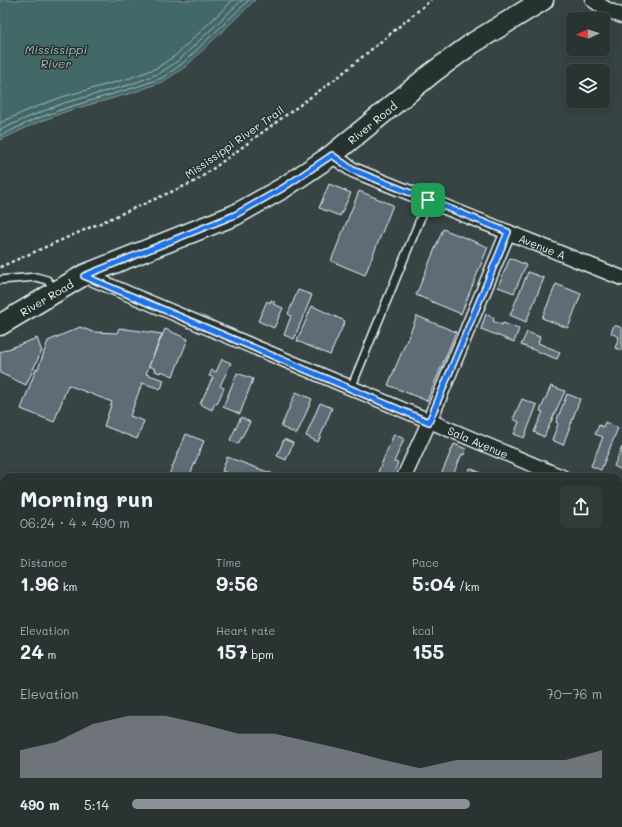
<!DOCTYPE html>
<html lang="en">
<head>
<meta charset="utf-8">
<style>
  :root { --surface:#293332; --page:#313b3a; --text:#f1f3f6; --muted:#a5aaac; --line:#454e4d; --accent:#8c9099 }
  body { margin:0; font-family:Mali,sans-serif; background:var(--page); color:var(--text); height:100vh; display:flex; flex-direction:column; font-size:15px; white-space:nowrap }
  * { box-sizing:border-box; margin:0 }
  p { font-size:13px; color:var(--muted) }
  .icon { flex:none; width:22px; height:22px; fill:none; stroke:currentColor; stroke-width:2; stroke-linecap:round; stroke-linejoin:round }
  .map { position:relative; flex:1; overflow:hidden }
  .side { position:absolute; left:0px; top:473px; width:622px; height:354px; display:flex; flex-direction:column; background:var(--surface); border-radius:12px 12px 0 0; box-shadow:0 2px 10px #0003,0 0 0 1px var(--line) }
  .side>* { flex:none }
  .needle { width:26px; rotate:266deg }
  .fabs { position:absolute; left:566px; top:12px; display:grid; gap:8px }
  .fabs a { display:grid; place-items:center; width:44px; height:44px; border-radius:6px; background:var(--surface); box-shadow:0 2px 10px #0003,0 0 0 1px var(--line); font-size:20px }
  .pin { position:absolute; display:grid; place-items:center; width:34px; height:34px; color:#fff; margin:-17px; border-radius:8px; box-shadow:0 2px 6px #0006 }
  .round { display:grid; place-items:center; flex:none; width:42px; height:42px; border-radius:6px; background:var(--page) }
  .overview { display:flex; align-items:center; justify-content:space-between; height:68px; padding:0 20px }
  h1 { font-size:22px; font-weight:700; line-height:30px }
  .figures { display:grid; grid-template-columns:repeat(3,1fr); gap:6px; height:68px; padding:4px 20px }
  .figures div { display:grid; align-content:center }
  .figures b { font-size:20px; font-weight:700 }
  .figures small { font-size:11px; font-weight:400 }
  .figures p { font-size:11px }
  .chart { height:112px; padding:8px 20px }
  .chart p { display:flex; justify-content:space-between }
  .chart svg { width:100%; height:72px; margin-top:4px; fill:var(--accent); opacity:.7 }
  ul { padding:0 20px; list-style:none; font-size:13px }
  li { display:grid; grid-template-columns:64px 48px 1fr; align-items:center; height:30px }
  li i { height:10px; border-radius:5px; background:var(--accent) }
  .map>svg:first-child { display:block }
  .water { fill:#426767; stroke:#849ea1 }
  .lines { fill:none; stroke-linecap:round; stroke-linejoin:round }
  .shore { stroke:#a6babe; stroke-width:1 }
  .building { fill:#5f6c76; stroke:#e8f1f8 }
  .service-casing { stroke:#e8f1f8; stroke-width:10 }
  .minor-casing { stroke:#e8f1f8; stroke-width:17 }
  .secondary-casing { stroke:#e8f1f8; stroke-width:23 }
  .path { stroke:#e8f1f8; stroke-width:2.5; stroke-dasharray:3 3; stroke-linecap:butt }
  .service { stroke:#26332d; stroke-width:7 }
  .minor { stroke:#26332d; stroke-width:14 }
  .secondary { stroke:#26332d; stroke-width:20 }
  .rail { stroke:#e8f1f8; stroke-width:3 }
  .route-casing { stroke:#fff; stroke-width:8 }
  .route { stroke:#1a73e8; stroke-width:5 }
  .labels { text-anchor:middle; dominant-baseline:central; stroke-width:3; stroke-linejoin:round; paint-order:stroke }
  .street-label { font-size:11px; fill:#e8f1f8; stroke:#26332d }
  .water-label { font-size:12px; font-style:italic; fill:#a6babe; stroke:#26332d }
</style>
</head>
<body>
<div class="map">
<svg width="622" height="827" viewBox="0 0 622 827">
  <rect width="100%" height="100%" fill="#374443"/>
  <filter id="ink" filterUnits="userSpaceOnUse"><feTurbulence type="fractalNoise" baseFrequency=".025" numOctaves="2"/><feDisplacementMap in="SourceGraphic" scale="8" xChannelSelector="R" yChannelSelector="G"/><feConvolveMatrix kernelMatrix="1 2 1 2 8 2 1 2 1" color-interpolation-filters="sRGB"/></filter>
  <g filter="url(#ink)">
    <polygon class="water" points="0,0 255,0 185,67 164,81 135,92 67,111 34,124 0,140"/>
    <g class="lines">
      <g class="shore">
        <polyline points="0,123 28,110 62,97 130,78 157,68 176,55 233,0"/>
        <polyline points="0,130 31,116 64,103 132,84 160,73 179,60 242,0"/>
        <polyline points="0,136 33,120 66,108 133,88 162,78 183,63 249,0"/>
      </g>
    </g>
    <g class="building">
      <polygon points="329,184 351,193 340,216 319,208"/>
      <polygon points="359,191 393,205 365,275 331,261"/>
      <polygon points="443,229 488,247 461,314 416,295"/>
      <polygon points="510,258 526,265 514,293 498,287"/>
      <polygon points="528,272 544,278 526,322 510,315"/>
      <polygon points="556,284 581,294 568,328 542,318"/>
      <polygon points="298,290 312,295 294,339 284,335 291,316 288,314"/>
      <polygon points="271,300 275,302 273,304 283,308 274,328 258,321 267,301 270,303"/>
      <polygon points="312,306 345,321 330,355 297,341"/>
      <polygon points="486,314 494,318 493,321 502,325 503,323 519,329 514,342 481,329"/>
      <polygon points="417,316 456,332 427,401 388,385"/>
      <polygon points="614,325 622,328 622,350 615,348 619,337 611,333"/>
      <polygon points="80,327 93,332 117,333 119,328 162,334 146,374 164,380 161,389 142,383 130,416 144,421 137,439 104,426 112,402 68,385 54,422 21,409 36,369 38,369 48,341"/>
      <polygon points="165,329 188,339 173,376 161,371 160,373 155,371 156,369 149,366"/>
      <polygon points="527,332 540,337 538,343 560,352 557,359 521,345"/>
      <polygon points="37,338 42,352 41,352 26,385 0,373 0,352"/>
      <polygon points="222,359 231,363 220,386 224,388 217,404 215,403 212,410 200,404 213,377 209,376 212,370 216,372"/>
      <polygon points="237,373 253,379 240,414 223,407"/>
      <polygon points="551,386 565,391 544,437 534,432 543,412 540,411"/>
      <polygon points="296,392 312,399 297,434 281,427"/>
      <polygon points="567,394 580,399 563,445 552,440 558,424 556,422"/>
      <polygon points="522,399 537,405 524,438 514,434 519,422 513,419"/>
      <polygon points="320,403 332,408 318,442 306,436"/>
      <polygon points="241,417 250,422 238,444 230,440"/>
      <polygon points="605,422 618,428 601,470 591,466 603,437 595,434 599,425 603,427"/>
      <polygon points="186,434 204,441 189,477 168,477"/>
      <polygon points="394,434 404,439 394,462 398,463 392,477 376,477"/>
      <polygon points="284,439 293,443 286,460 277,456"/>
      <polygon points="454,444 466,449 464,455 462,454 452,477 440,477"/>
      <polygon points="622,447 622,470 614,466"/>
      <polygon points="227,457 276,475 275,477 238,477 222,471"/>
      <polygon points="470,468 481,473 479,477 466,477"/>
      <polygon points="620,532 622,533 622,573 619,579 618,579 618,537"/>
      <polygon points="0,622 4,623 4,645 0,644"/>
      <polygon points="622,644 622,672 618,670 618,653"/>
      <polygon points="0,801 4,802 4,823 117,823 116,827 0,827"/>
    </g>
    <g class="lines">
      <defs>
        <g id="service">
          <polyline points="0,280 36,277 47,280 56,291"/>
          <polyline points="351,388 428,200"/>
          <polyline points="0,732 4,733"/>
          <polyline points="368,823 379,827"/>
        </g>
        <g id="minor">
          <polyline points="593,0 606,9 622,16"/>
          <path id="s1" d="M332,155L353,170L622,278"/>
          <path id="s2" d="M84,275L562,477"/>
          <polyline points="404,477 429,422 508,232"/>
          <polyline points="618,500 622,502"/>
        </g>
        <g id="secondary">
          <path id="s3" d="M0,325L84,275L235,215L283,188L332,155L432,73L473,43L543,0"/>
          <polyline points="0,493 4,495"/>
          <polyline points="618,752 622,754"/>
        </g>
      </defs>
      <use href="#service" class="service-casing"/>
      <use href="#minor" class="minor-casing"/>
      <use href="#secondary" class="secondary-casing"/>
      <polyline class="path" points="0,267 196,181 338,77 431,0"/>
      <use href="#service" class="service"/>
      <use href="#minor" class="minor"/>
      <use href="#secondary" class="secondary"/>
      <g class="rail">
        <polyline points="2,519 4,519"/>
        <polyline points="618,795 622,798"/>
      </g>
    </g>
  </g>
  <g class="lines" filter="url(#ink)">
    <defs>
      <polygon id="route" points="332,155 353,170 508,232 429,422 84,276 235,215 283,188"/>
    </defs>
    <use href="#route" class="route-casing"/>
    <use href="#route" class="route"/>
  </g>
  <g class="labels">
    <g class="street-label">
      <text stroke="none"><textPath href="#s3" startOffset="426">River Road</textPath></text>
      <text transform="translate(234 142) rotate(-35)">Mississippi River Trail</text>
      <text stroke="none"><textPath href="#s1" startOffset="230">Avenue A</textPath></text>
      <text stroke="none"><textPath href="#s3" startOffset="54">River Road</textPath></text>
      <text stroke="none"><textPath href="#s2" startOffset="428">Sala Avenue</textPath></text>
    </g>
    <g class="water-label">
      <text x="56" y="49">Mississippi<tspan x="56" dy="14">River</tspan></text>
    </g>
  </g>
</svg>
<div class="fabs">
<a><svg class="needle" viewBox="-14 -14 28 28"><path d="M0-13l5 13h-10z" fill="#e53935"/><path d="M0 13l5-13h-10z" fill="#a5aaac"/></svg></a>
<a><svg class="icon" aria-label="layers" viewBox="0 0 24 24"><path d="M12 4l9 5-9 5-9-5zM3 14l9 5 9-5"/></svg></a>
</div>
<div class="pin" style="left:428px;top:200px;background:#1e9e55"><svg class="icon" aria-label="arrive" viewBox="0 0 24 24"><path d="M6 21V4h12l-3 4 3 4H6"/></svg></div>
<section class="side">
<div class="overview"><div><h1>Morning run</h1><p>06:24 · 4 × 490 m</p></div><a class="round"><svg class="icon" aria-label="share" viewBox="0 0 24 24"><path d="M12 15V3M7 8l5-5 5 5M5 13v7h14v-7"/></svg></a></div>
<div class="figures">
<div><p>Distance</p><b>1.96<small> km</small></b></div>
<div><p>Time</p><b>9:56</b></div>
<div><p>Pace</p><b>5:04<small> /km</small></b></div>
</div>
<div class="figures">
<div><p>Elevation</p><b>24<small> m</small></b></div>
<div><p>Heart rate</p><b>157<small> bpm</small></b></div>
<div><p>kcal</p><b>155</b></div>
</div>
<div class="chart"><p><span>Elevation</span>70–76 m</p>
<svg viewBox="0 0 160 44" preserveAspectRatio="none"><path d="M0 44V27L10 22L20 11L30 6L40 6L50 11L60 17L70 17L80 22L90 27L100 33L110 38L120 33L130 33L140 33L150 33L160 27V44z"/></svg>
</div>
<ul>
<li><b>490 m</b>5:14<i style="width:72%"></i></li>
</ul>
</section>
</div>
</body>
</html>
